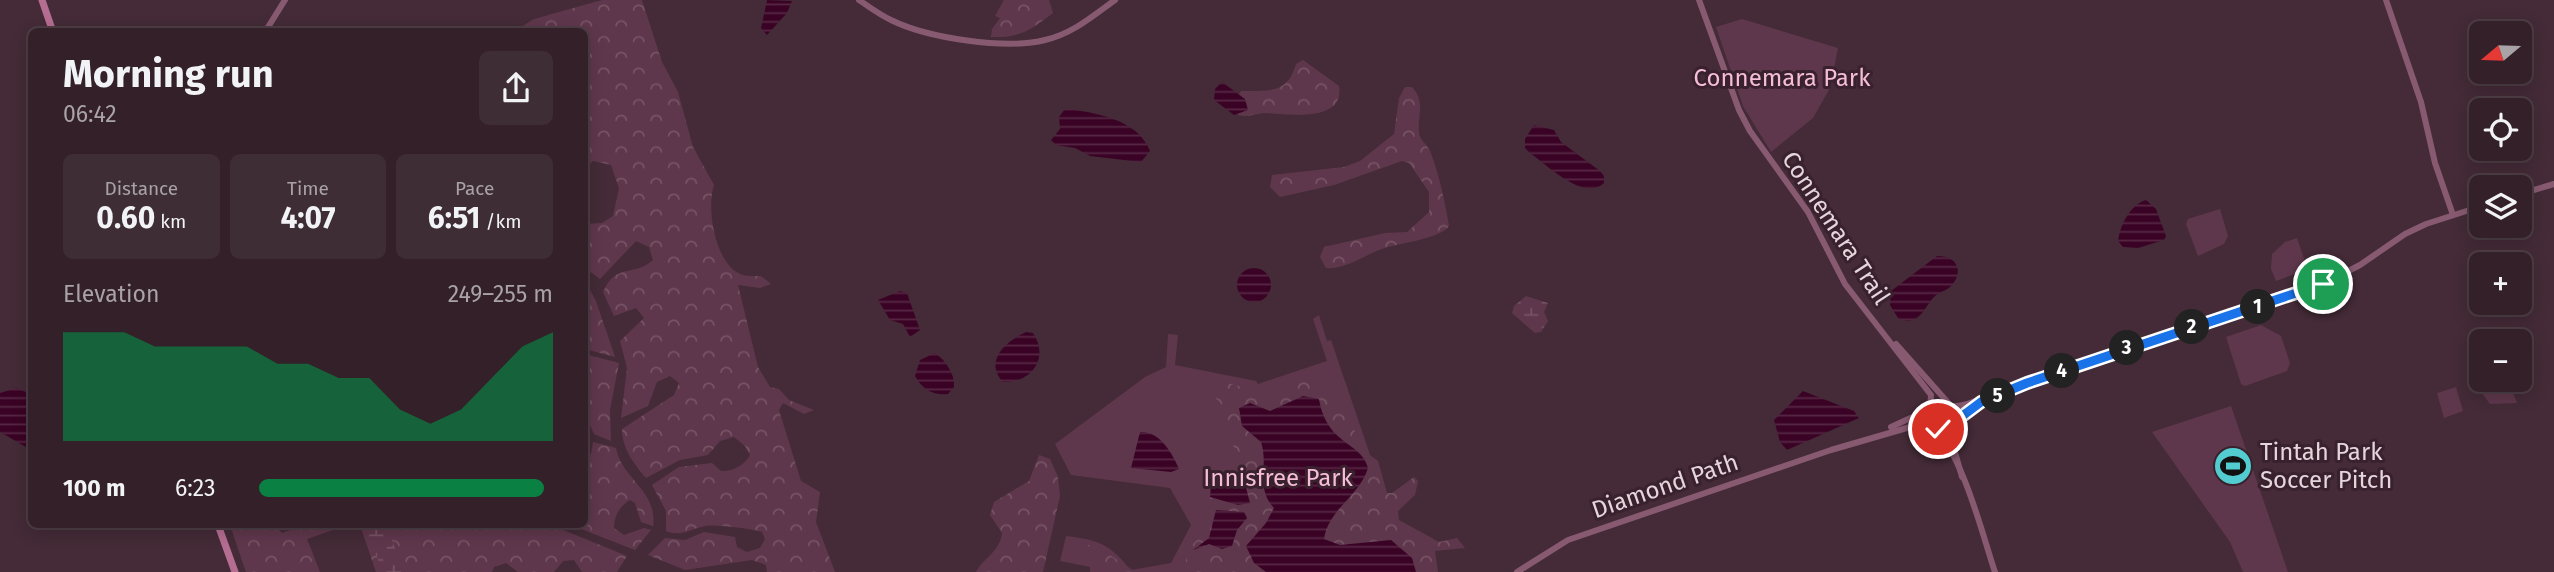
<!DOCTYPE html>
<html lang="en">
<head>
<meta charset="utf-8">
<style>
  :root { --surface:#332029; --page:#3e2d35; --text:#f1f3f6; --muted:#a9a3a8; --line:#4e3e46; --accent:#0b8043 }
  body { margin:0; font-family:"Fira Sans",sans-serif; background:var(--page); color:var(--text); height:100vh; display:flex; flex-direction:column; font-size:26px; white-space:nowrap }
  * { box-sizing:border-box; margin:0 }
  p { font-size:23px; color:var(--muted) }
  .icon { flex:none; width:38px; height:38px; fill:none; stroke:currentColor; stroke-width:2; stroke-linecap:round; stroke-linejoin:round }
  .map { position:relative; flex:1; overflow:hidden }
  .sheet { position:absolute; left:28px; top:28px; width:560px; height:500px; display:flex; flex-direction:column; background:var(--surface); border-radius:10px; box-shadow:0 4px 18px #0003,0 0 0 2px var(--line) }
  .sheet>* { flex:none }
  .needle { width:46px; rotate:251deg }
  .controls { position:absolute; left:2469px; top:21px; display:grid; gap:14px }
  .controls a { display:grid; place-items:center; width:63px; height:63px; border-radius:10px; background:var(--surface); box-shadow:0 4px 18px #0003,0 0 0 2px var(--line); font-size:35px }
  .pin { position:absolute; display:grid; place-items:center; width:60px; height:60px; color:#fff; margin:-30px; border:4px solid #fff; border-radius:50%; box-shadow:0 2px 7px #0007 }
  .km { position:absolute; width:35px; height:35px; margin:-18px; border-radius:50%; background:#222; color:#fff; font-size:19px; line-height:35px; text-align:center }
  .round { display:grid; place-items:center; flex:none; width:74px; height:74px; border-radius:10px; background:var(--page) }
  .summary { display:flex; align-items:center; justify-content:space-between; height:119px; padding:0 35px }
  h1 { font-size:38px; font-weight:700; line-height:52px }
  .metrics { display:grid; grid-template-columns:repeat(3,1fr); gap:10px; height:119px; padding:7px 35px }
  .metrics div { display:grid; align-content:center; border-radius:10px; background:var(--page); text-align:center }
  .metrics b { font-size:30px; font-weight:700 }
  .metrics small { font-size:19px; font-weight:400 }
  .metrics p { font-size:19px }
  .chart { height:196px; padding:14px 35px }
  .chart p { display:flex; justify-content:space-between }
  .chart svg { width:100%; height:126px; margin-top:7px; fill:var(--accent); opacity:.7 }
  ul { padding:0 35px; list-style:none; font-size:23px }
  li { display:grid; grid-template-columns:112px 84px 1fr; align-items:center; height:52px }
  li i { height:18px; border-radius:9px; background:var(--accent) }
  .map>svg:first-child { display:block }
  .green { fill:#5f374c }
  .forest { fill:url(#forest-crowns) }
  .wetland { fill:url(#wetland-marsh) }
  .water { fill:url(#water-rules) }
  .lines { fill:none; stroke-linecap:round; stroke-linejoin:round }
  .tertiary { stroke:#885a71; stroke-width:6 }
  .secondary { stroke:#b66d92; stroke-width:7 }
  .route-casing { stroke:#fff; stroke-width:14 }
  .route { stroke:#1a73e8; stroke-width:9 }
  .labels { text-anchor:middle; dominant-baseline:central; stroke-width:6; stroke-linejoin:round; paint-order:stroke }
  .park-label { font-size:24px; fill:#f5bdd8; stroke:#39212d }
  .street-label { font-size:24px; fill:#e5d5dc; stroke:#39212d }
  .poi-label { font-size:24px; fill:#e5d5dc; stroke:#39212d; text-anchor:start }
</style>
</head>
<body>
<div class="map">
<svg width="2554" height="572" viewBox="0 0 2554 572">
  <defs>
    <pattern id="forest-crowns" width="20" height="18" patternUnits="userSpaceOnUse" patternTransform="scale(1.75)"><rect width="20" height="18" fill="#5f374c"/><path d="M2 6a3 3 0 1 1 6 0M12 15a3 3 0 1 1 6 0" fill="none" stroke="#765365"/></pattern>
    <pattern id="wetland-marsh" width="20" height="14" patternUnits="userSpaceOnUse" patternTransform="scale(1.75)"><rect width="20" height="14" fill="#5f374c"/><path d="M1 5h8M5 5V1M11 12h8M15 12V8" fill="none" stroke="#765365"/></pattern>
    <pattern id="water-rules" width="6" height="5" patternUnits="userSpaceOnUse" patternTransform="scale(1.75)"><rect width="6" height="5" fill="#3a0325"/><path d="M0 2.5h6" fill="none" stroke="#562744"/></pattern>
  </defs>
  <rect width="100%" height="100%" fill="#442b37"/>
  <g class="green">
    <polygon points="1742,19 1838,48 1830,88 1813,118 1771,152 1743,106 1716,27"/>
    <polygon points="2220,209 2228,236 2224,244 2198,256 2186,224 2188,219"/>
    <polygon points="2297,238 2307,267 2305,270 2276,281 2271,269 2272,254 2285,242"/>
    <path d="M1319,315L1327,341L1331,340L1410,572H1090V567L1060,561L1066,536C1100,540 1109,544 1131,570L1171,563L1191,525L1170,488L1071,475L1055,444L1145,377L1166,367L1168,334L1178,335L1175,365L1256,381L1258,384L1327,361L1313,319Z"/>
    <polygon points="2261,325 2281,336 2290,363 2287,371 2245,386 2241,384 2226,337"/>
    <polygon points="2491,380 2508,380 2517,403 2490,404 2476,385"/>
    <polygon points="2456,387 2463,411 2444,418 2437,393"/>
    <polygon points="2231,406 2288,572 2243,572 2230,542 2152,432"/>
  </g>
  <g class="forest">
    <path d="M602,0H642L662,62L678,92L693,147L714,185C706,208 715,263 740,274C746,277 755,276 761,276L771,284L760,288L738,285L758,367L770,387L779,389L789,400L814,410L804,414L783,403L779,410L801,481L820,492L816,522L835,572H767L766,565L752,560L685,570L648,555L665,538L685,540L704,532L735,537L737,547L747,552L760,548L765,539L762,532C753,529 715,524 705,526C690,529 682,537 666,531V511L652,485L679,467L712,463L721,471C732,472 745,465 750,455L745,446L734,437L720,441L708,455L680,460L646,478C634,464 622,448 622,429L674,395L679,383L670,376L657,382L648,406L621,418L627,368L620,341L644,318L636,308L614,316L603,292C616,262 635,277 653,260L649,247L636,241L600,279L585,268V224L602,223L613,216L619,188L611,165L593,161L585,168L584,32H513L534,19Z"/>
    <path d="M1004,0H1049L1053,13C1031,30 1020,38 991,37L992,29L1000,18L995,16Z"/>
    <path d="M1303,60L1339,86C1345,123 1288,114 1266,113C1257,113 1247,118 1238,115L1236,100L1241,91C1269,90 1287,95 1296,64Z"/>
    <path d="M1405,87H1412C1426,102 1417,116 1419,133C1420,141 1427,144 1430,151C1439,174 1445,202 1449,226C1441,238 1402,243 1388,247C1368,252 1347,270 1326,268L1320,257L1324,247L1385,233L1407,232L1429,212V192L1409,163L1402,161L1334,185L1280,197L1270,187L1272,175L1344,167L1360,161L1394,134L1399,98Z"/>
    <polygon points="584,279 596,301 615,357 585,349"/>
    <polygon points="585,354 619,363 610,410 611,441 594,434 585,414"/>
    <path d="M1317,375L1323,377L1342,404L1364,451L1378,461L1387,493H1392L1414,477L1418,481L1415,495L1398,511L1399,520L1439,542L1457,538L1465,548L1435,551L1438,572H1187C1182,546 1196,546 1205,528C1212,514 1204,499 1206,485L1234,473L1239,466L1222,405L1210,392V387C1229,375 1252,394 1271,401C1289,393 1298,380 1317,375Z"/>
    <path d="M593,442L616,448C621,478 658,491 653,526L641,522L635,503L630,500C619,506 614,517 614,528L624,535L644,528L651,530L635,550L571,525H584L585,455L591,454Z"/>
    <path d="M1039,455L1050,459L1058,477L1060,496L1043,572H976C985,556 1000,552 1002,533L990,515L994,502L1029,481Z"/>
    <polygon points="230,525 275,525 282,533 304,525 347,525 307,539 320,572 246,572"/>
    <polygon points="360,525 551,525 627,556 617,572 582,572 574,560 563,561 554,572 518,572 506,563 494,567 492,572 376,572"/>
    <path d="M1082,545C1103,542 1118,566 1139,572H1098L1097,567L1084,557Z"/>
  </g>
  <g class="wetland">
    <polygon points="1526,296 1548,303 1544,312 1548,321 1541,332 1535,333 1512,313 1514,306"/>
    <polygon points="364,525 386,525 404,572 383,572"/>
  </g>
  <g class="water">
    <polygon points="767,0 792,1 787,13 767,35 761,28"/>
    <polygon points="1222,82 1245,99 1248,110 1234,115 1214,100 1215,89"/>
    <path d="M1065,109C1094,112 1138,119 1150,151L1141,162L1090,156L1075,148L1056,145L1051,140L1060,129L1059,117Z"/>
    <path d="M1534,125L1554,130L1561,142L1600,171L1604,176V183C1584,202 1547,165 1530,153L1525,148V139Z"/>
    <path d="M2146,200L2156,209L2166,236L2164,240L2138,248L2123,247L2118,241C2120,225 2130,205 2146,200Z"/>
    <path d="M1937,256C1955,255 1965,270 1952,285C1947,291 1938,292 1933,298C1923,310 1918,327 1898,318L1890,305L1891,291Z"/>
    <circle cx="1254" cy="285" r="17"/>
    <polygon points="900,291 907,293 920,330 910,337 903,324 890,320 878,300"/>
    <path d="M1026,332L1033,333C1050,358 1031,383 1003,382C983,360 1007,341 1026,332Z"/>
    <path d="M935,353C946,361 955,374 954,387L948,394C933,396 922,389 915,376L920,360Z"/>
    <polygon points="17,388 28,393 31,403 31,444 26,447 0,432 0,393"/>
    <polygon points="1803,391 1854,411 1859,418 1787,450 1780,442 1774,420"/>
    <path d="M1303,396L1319,399C1327,446 1361,441 1368,468C1359,497 1329,508 1324,539L1340,545L1391,540L1412,558L1416,572H1266L1254,563L1246,546L1266,523L1274,508C1255,488 1269,466 1261,442L1242,426L1239,408L1250,403L1270,411Z"/>
    <path d="M1140,432C1160,431 1172,453 1179,469L1171,472L1131,468Z"/>
    <polygon points="1241,483 1245,484 1250,503 1238,505 1210,497 1211,485 1228,488"/>
    <polygon points="1216,510 1244,512 1247,518 1237,530 1232,546 1222,549 1209,544 1193,550 1209,538"/>
  </g>
  <g class="lines">
    <g class="tertiary">
      <path d="M859,0C869,7 880,15 891,20C927,38 1006,50 1045,40C1072,34 1093,16 1115,0"/>
      <polyline points="1699,0 1739,110 1750,131 1808,212 1845,284 1931,395 1930,409 1891,427"/>
      <polyline points="2386,0 2421,102 2435,163 2453,215"/>
      <polyline points="265,32 285,0"/>
      <polyline points="2520,194 2554,184"/>
      <path d="M1896,344L1951,406C1970,408 1991,391 2010,387"/>
      <circle cx="1941" cy="416" r="13"/>
      <polyline points="1962,477 1949,431 1959,416 1981,402 2086,362 2317,287 2360,265 2405,234 2426,224 2482,206"/>
      <path d="M1517,572L1568,540L1831,450L1924,423C1959,435 1983,538 1995,572"/>
    </g>
    <g class="secondary">
      <polyline points="42,0 53,32"/>
      <polyline points="218,525 235,572"/>
    </g>
  </g>
  <g class="lines">
    <defs>
      <polyline id="route" points="1938,429 1949,426 1981,402 2027,383 2323,284"/>
    </defs>
    <use href="#route" class="route-casing"/>
    <use href="#route" class="route"/>
  </g>
  <defs>
    <symbol id="stadium-disc" viewBox="-11 -11 22 22"><circle r="9.5" fill="#52ccd0" stroke="#39212d"/><path d="M0-5a6.5 5 0 1 0 0 10a6.5 5 0 1 0 0-10ZM-3.5-1.8h7v3.6h-7Z" fill="#111"/></symbol>
  </defs>
  <g fill-rule="evenodd">
    <use href="#stadium-disc" x="2211" y="444" width="44" height="44"/>
  </g>
  <g class="labels">
    <g class="park-label">
      <text x="1782" y="78">Connemara Park</text>
      <text x="1278" y="478">Innisfree Park</text>
    </g>
    <g class="street-label">
      <text transform="translate(1836 228) rotate(57)">Connemara Trail</text>
      <text transform="translate(1665 486) rotate(-19)">Diamond Path</text>
    </g>
    <g class="poi-label">
      <text x="2260" y="452">Tintah Park<tspan x="2260" dy="28">Soccer Pitch</tspan></text>
    </g>
  </g>
</svg>
<div class="controls">
<a><svg class="needle" viewBox="-14 -14 28 28"><path d="M0-13l5 13h-10z" fill="#e53935"/><path d="M0 13l5-13h-10z" fill="#a9a3a8"/></svg></a>
<a><svg class="icon" aria-label="locate" viewBox="0 0 24 24"><circle cx="12" cy="12" r="6"/><path d="M12 2v4M12 18v4M2 12h4M18 12h4"/></svg></a>
<a><svg class="icon" aria-label="layers" viewBox="0 0 24 24"><path d="M12 4l9 5-9 5-9-5zM3 14l9 5 9-5"/></svg></a>
<a>+</a>
<a>−</a>
</div>
<div class="pin" style="left:2323px;top:284px;background:#1e9e55"><svg class="icon" aria-label="arrive" viewBox="0 0 24 24"><path d="M6 21V4h12l-3 4 3 4H6"/></svg></div>
<div class="pin" style="left:1938px;top:429px;background:#d93025"><svg class="icon" aria-label="check" viewBox="0 0 24 24"><path d="M5 12l5 5 9-10"/></svg></div>
<b class="km" style="left:2258px;top:307px">1</b>
<b class="km" style="left:2192px;top:327px">2</b>
<b class="km" style="left:2127px;top:348px">3</b>
<b class="km" style="left:2062px;top:371px">4</b>
<b class="km" style="left:1998px;top:396px">5</b>
<section class="sheet">
<div class="summary"><div><h1>Morning run</h1><p>06:42</p></div><a class="round"><svg class="icon" aria-label="share" viewBox="0 0 24 24"><path d="M12 15V3M7 8l5-5 5 5M5 13v7h14v-7"/></svg></a></div>
<div class="metrics">
<div><p>Distance</p><b>0.60<small> km</small></b></div>
<div><p>Time</p><b>4:07</b></div>
<div><p>Pace</p><b>6:51<small> /km</small></b></div>
</div>
<div class="chart"><p><span>Elevation</span>249–255 m</p>
<svg viewBox="0 0 160 44" preserveAspectRatio="none"><path d="M0 44V6L10 6L20 6L30 11L40 11L50 11L60 11L70 17L80 17L90 22L100 22L110 33L120 38L130 33L140 22L150 11L160 6V44z"/></svg>
</div>
<ul>
<li><b>100 m</b>6:23<i style="width:97%"></i></li>
</ul>
</section>
</div>
</body>
</html>
